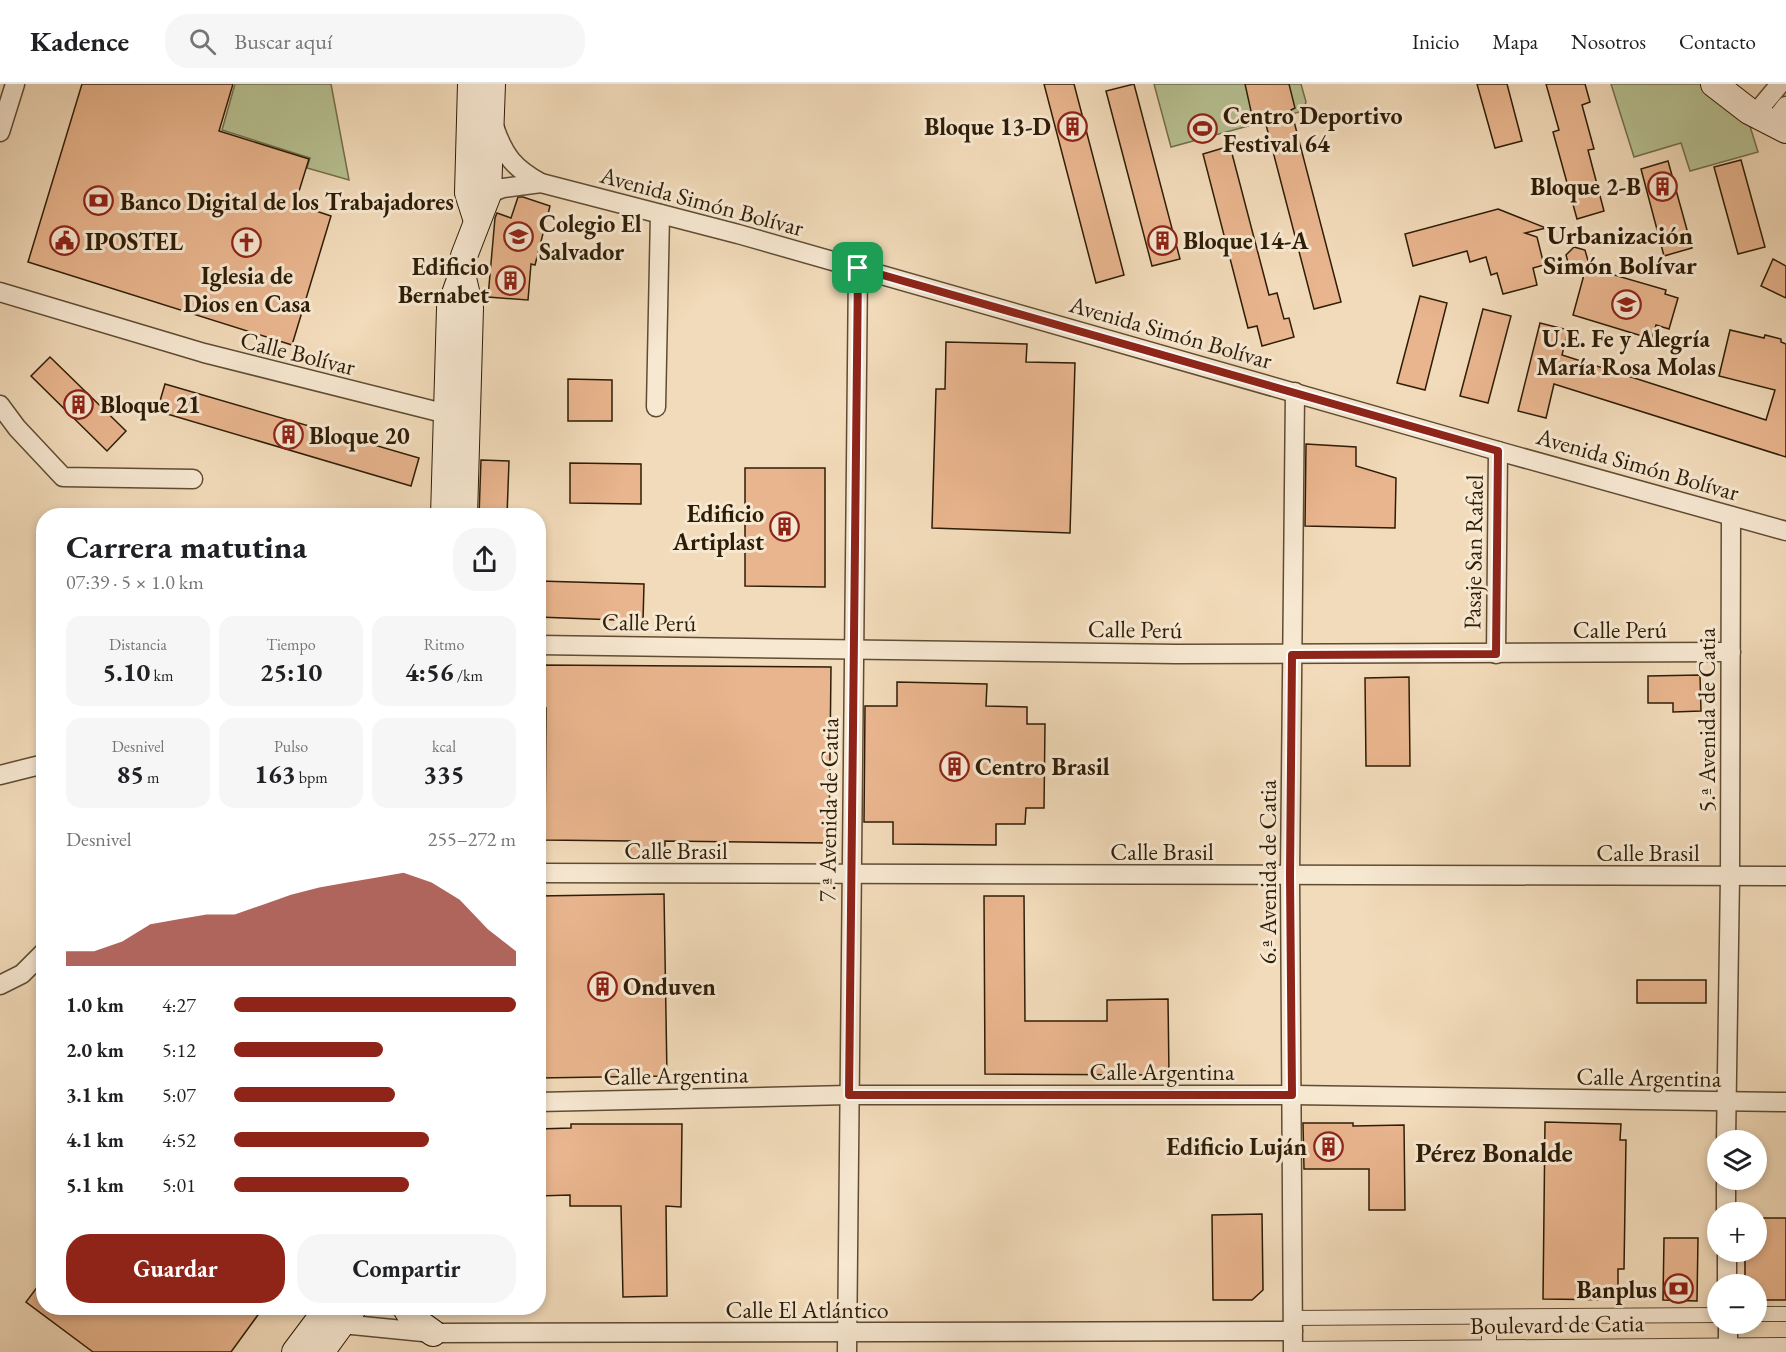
<!DOCTYPE html>
<html lang="es">
<head>
<meta charset="utf-8">
<style>
  :root { --surface:#fff; --page:#f6f6f6; --text:#202124; --muted:#757577; --line:#e0e0e0; --accent:#8f2418 }
  body { margin:0; font-family:"EB Garamond",serif; background:var(--page); color:var(--text); height:100vh; display:flex; flex-direction:column; font-size:22px; white-space:nowrap }
  * { box-sizing:border-box; margin:0 }
  p { font-size:20px; color:var(--muted) }
  .icon { flex:none; width:33px; height:33px; fill:none; stroke:currentColor; stroke-width:2; stroke-linecap:round; stroke-linejoin:round }
  .map { position:relative; flex:1; overflow:hidden }
  .panel { position:absolute; left:36px; top:424px; width:510px; height:807px; display:flex; flex-direction:column; background:var(--surface); border-radius:24px; box-shadow:0 3px 9px #0003 }
  .panel>* { flex:none }
  .controls { position:absolute; left:1707px; top:1046px; display:grid; gap:12px }
  .controls a { display:grid; place-items:center; width:60px; height:60px; border-radius:50%; background:var(--surface); box-shadow:0 3px 9px #0003; font-size:30px }
  .pin { position:absolute; display:grid; place-items:center; width:51px; height:51px; color:#fff; margin:-26px; border-radius:12px; box-shadow:0 3px 9px #0006 }
  .round { display:grid; place-items:center; flex:none; width:63px; height:63px; border-radius:24px; background:var(--page) }
  .headline { display:flex; align-items:center; justify-content:space-between; height:102px; padding:0 30px }
  h1 { font-size:33px; font-weight:700; line-height:45px }
  .metrics { display:grid; grid-template-columns:repeat(3,1fr); gap:9px; height:102px; padding:6px 30px }
  .metrics div { display:grid; align-content:center; border-radius:15px; background:var(--page); text-align:center }
  .metrics b { font-size:26px; font-weight:700 }
  .metrics small { font-size:16px; font-weight:400 }
  .metrics p { font-size:16px }
  .chart { height:168px; padding:12px 30px }
  .chart p { display:flex; justify-content:space-between }
  .chart svg { width:100%; height:108px; margin-top:6px; fill:var(--accent); opacity:.7 }
  .action { display:flex; gap:12px; margin-top:auto; padding:12px 30px }
  .action a { flex:1; height:69px; border-radius:24px; background:var(--accent); color:#fff; font-size:24px; font-weight:700; line-height:69px; text-align:center }
  .action a+a { background:var(--page); color:var(--text) }
  ul { padding:0 30px; list-style:none; font-size:20px }
  li { display:grid; grid-template-columns:96px 72px 1fr; align-items:center; height:45px }
  li i { height:15px; border-radius:8px; background:var(--accent) }
  header { display:flex; align-items:center; gap:36px; box-sizing:border-box; height:84px; padding:0 30px; background:var(--surface); border-bottom:2px solid var(--line) }
  header strong { font-size:28px }
  nav { display:flex; gap:33px; margin-inline-start:auto; font-size:21px }
  .search { width:420px; height:54px; background:var(--page); display:flex; align-items:center; gap:15px; box-sizing:border-box; padding:0 21px; border-radius:24px; color:var(--muted); font-size:22px }
  .map>svg:first-child { display:block }
  .green { fill:#b7c192; stroke:#726f4c; stroke-width:1.5 }
  .building { fill:#e9b58e; stroke:#2e1d06; stroke-width:1.5 }
  .lines { fill:none; stroke-linecap:round; stroke-linejoin:round }
  .pedestrian-casing { stroke:#5f4c33; stroke-width:16 }
  .minor-casing { stroke:#5f4c33; stroke-width:21 }
  .secondary-casing { stroke:#2e1d06; stroke-width:28 }
  .pedestrian { stroke:#f7e8d2; stroke-width:14 }
  .minor { stroke:#f7e8d2; stroke-width:18 }
  .secondary { stroke:#f7e8d2; stroke-width:26 }
  .route-casing { stroke:#fff; stroke-width:12 }
  .route { stroke:#8f2418; stroke-width:8 }
  .labels { text-anchor:middle; dominant-baseline:central; stroke-width:6; stroke-linejoin:round; paint-order:stroke }
  .poi-label { font-size:24px; font-weight:bold; fill:#2e1d06; stroke:#f7e8d2; text-anchor:start }
  .street-label { font-size:24px; fill:#2e1d06; stroke:#f7e8d2 }
  .neighbourhood-label { font-size:26px; font-weight:bold; fill:#2e1d06; stroke:#f7e8d2 }
  .quarter-label { font-size:27px; font-weight:bold; fill:#2e1d06; stroke:#f7e8d2 }
</style>
</head>
<body>
<header>
<strong>Kadence</strong>
<div class="search"><svg class="icon" aria-label="search" viewBox="0 0 24 24"><circle cx="10" cy="10" r="6"/><path d="M15 15l6 6"/></svg>Buscar aquí</div>
<nav><a>Inicio</a><a>Mapa</a><a>Nosotros</a><a>Contacto</a></nav>
</header>
<div class="map">
<svg width="1786" height="1268" viewBox="0 0 1786 1268">
  <rect width="100%" height="100%" fill="#f2dbba"/>
  <filter id="stains"><feTurbulence type="fractalNoise" baseFrequency=".00333" numOctaves="4"/><feColorMatrix values="0 0 0 0 .2 0 0 0 0 .09 0 0 0 0 .02 0 0 0 .5 -.17"/></filter>
  <radialGradient id="worn" r=".72"><stop offset=".6" stop-color="#630" stop-opacity="0"/><stop offset="1" stop-color="#630" stop-opacity=".3"/></radialGradient>
  <g class="green">
    <polygon points="235,0 331,0 349,96 307,84 310,74 222,46"/>
    <polygon points="1154,0 1301,0 1306,18 1303,27 1171,63"/>
    <polygon points="1611,0 1700,0 1749,39 1758,68 1690,87 1681,59 1634,73"/>
  </g>
  <g class="building">
    <polygon points="82,0 233,0 219,47 309,75 295,120 331,132 292,261 28,178"/>
    <polygon points="1044,0 1074,0 1124,191 1096,199"/>
    <polygon points="1134,0 1180,175 1152,182 1106,7"/>
    <polygon points="1245,0 1289,0 1295,24 1291,26 1341,218 1314,225 1264,33 1253,36"/>
    <polygon points="1477,0 1507,0 1522,57 1495,64"/>
    <polygon points="1546,0 1585,0 1590,18 1582,21 1594,65 1588,66 1604,127 1577,135 1553,48 1559,46"/>
    <polygon points="1230,62 1269,211 1277,209 1284,235 1289,234 1294,253 1262,262 1257,242 1248,244 1203,70"/>
    <polygon points="1741,76 1765,163 1738,170 1714,83"/>
    <polygon points="1668,77 1692,164 1664,172 1641,85"/>
    <polygon points="518,113 523,113 550,122 535,181 531,180 528,216 488,213 495,134 497,129 511,134"/>
    <polygon points="1498,125 1546,144 1525,149 1537,153 1544,181 1533,184 1537,201 1503,210 1497,189 1491,191 1486,173 1470,178 1467,167 1413,182 1405,150"/>
    <polygon points="1574,163 1585,166 1590,184 1666,206 1665,210 1678,214 1669,245 1656,241 1652,255 1573,231 1585,187 1569,182 1566,171"/>
    <polygon points="1773,175 1786,182 1786,214 1761,202"/>
    <polygon points="1420,212 1447,219 1425,306 1397,299"/>
    <polygon points="1483,225 1511,232 1488,319 1460,312"/>
    <polygon points="1540,239 1568,246 1562,271 1766,336 1775,306 1719,292 1730,246 1764,254 1765,251 1781,255 1781,258 1786,260 1786,373 1554,300 1546,334 1518,327"/>
    <polygon points="946,258 1027,260 1026,278 1075,279 1070,449 932,444 936,305 945,305"/>
    <polygon points="50,273 126,347 107,367 31,292"/>
    <polygon points="568,295 612,296 612,337 568,337"/>
    <polygon points="165,300 419,374 411,402 157,327"/>
    <polygon points="1306,360 1356,363 1356,382 1396,394 1395,444 1305,442"/>
    <polygon points="481,376 509,377 507,432 479,432"/>
    <polygon points="570,379 641,380 641,420 570,419"/>
    <polygon points="745,384 825,384 825,503 745,502"/>
    <polygon points="538,497 644,500 643,537 538,533"/>
    <polygon points="538,581 831,583 829,759 665,757 665,773 630,772 631,757 545,756 546,624 538,624"/>
    <polygon points="1700,591 1701,627 1673,628 1673,619 1648,619 1648,592"/>
    <polygon points="1409,593 1410,682 1366,682 1365,594"/>
    <polygon points="897,598 987,600 986,622 1027,623 1027,640 1045,640 1044,724 1026,724 1025,740 996,740 996,761 893,760 893,738 864,738 865,622 897,622"/>
    <polygon points="664,810 667,992 538,994 538,812"/>
    <polygon points="984,812 1024,812 1025,937 1107,937 1107,916 1168,915 1169,991 985,990"/>
    <rect x="1637" y="896" width="69" height="23"/>
    <polygon points="1545,1038 1621,1040 1620,1056 1626,1056 1624,1185 1618,1185 1618,1216 1543,1215"/>
    <polygon points="1303,1039 1353,1039 1353,1042 1404,1041 1405,1126 1369,1126 1369,1085 1304,1085"/>
    <polygon points="571,1040 682,1040 681,1123 666,1122 667,1212 623,1213 621,1122 570,1122 570,1111 538,1112 538,1045 571,1044"/>
    <polygon points="1262,1130 1263,1206 1252,1216 1213,1216 1212,1131"/>
    <polygon points="1756,1134 1786,1134 1786,1216 1756,1216 1756,1200 1745,1200 1745,1167 1756,1167"/>
    <polygon points="1664,1154 1698,1154 1697,1217 1663,1216"/>
    <polygon points="44,1194 44,1224 263,1224 231,1268 93,1268 26,1218"/>
  </g>
  <g class="lines">
    <defs>
      <g id="pedestrian">
        <polyline points="1756,1230 1786,1230"/>
        <polyline points="1293,1234 1718,1231"/>
        <polyline points="1489,1263 1489,1233"/>
        <polyline points="1293,1265 1786,1261"/>
      </g>
      <g id="minor">
        <polyline points="1755,30 1780,0"/>
        <polyline points="1773,39 1786,22"/>
        <path d="M494,42C504,72 514,84 541,99L738,150L1498,367L1786,447"/>
        <polyline points="0,48 15,0"/>
        <polyline points="488,110 503,104 541,99"/>
        <polyline points="0,208 204,269 447,330"/>
        <polyline points="0,321 17,344 63,393 193,395"/>
        <polyline points="656,323 660,130"/>
        <polyline points="538,561 1176,570 1731,568"/>
        <polyline points="1496,570 1498,367"/>
        <polyline points="0,691 44,680"/>
        <polyline points="538,789 1786,792"/>
        <polyline points="0,901 22,890 44,868"/>
        <polyline points="538,1018 849,1011 1292,1011 1786,1018"/>
        <polyline points="1726,1056 1730,792 1731,432"/>
        <polyline points="1726,1095 1726,1128"/>
        <polyline points="1727,1167 1727,1200"/>
        <polyline points="334,1234 342,1240 433,1249 1293,1247"/>
        <polyline points="1728,1239 1728,1268"/>
        <polyline points="847,1268 858,184"/>
        <polyline points="1293,1268 1290,791 1295,308"/>
      </g>
      <g id="secondary">
        <polyline points="471,0 468,109 477,137"/>
        <polyline points="1714,0 1749,27 1786,46"/>
        <polyline points="462,190 470,224 464,432"/>
        <polyline points="444,432 450,224 462,190 464,172 488,110 492,0"/>
        <polyline points="406,1224 412,1234 433,1249"/>
        <polyline points="295,1268 328,1224"/>
        <polyline points="321,1268 353,1224"/>
      </g>
    </defs>
    <use href="#pedestrian" class="pedestrian-casing"/>
    <use href="#minor" class="minor-casing"/>
    <use href="#secondary" class="secondary-casing"/>
    <use href="#pedestrian" class="pedestrian"/>
    <use href="#minor" class="minor"/>
    <use href="#secondary" class="secondary"/>
  </g>
  <g class="lines">
    <defs>
      <polygon id="route" points="858,184 1498,367 1496,570 1292,571 1290,791 1292,1011 849,1011"/>
    </defs>
    <use href="#route" class="route-casing"/>
    <use href="#route" class="route"/>
  </g>
  <defs>
    <symbol id="building-ring" viewBox="-11 -11 22 22"><circle r="9.5" fill="#f7e8d2" stroke="#8f2418" stroke-width="1.5"/><path d="M-4-6H4V6H1V3H-1V6H-4ZM-2.5-4.3h1.7v1.8h-1.7ZM.8-4.3h1.7v1.8H.8ZM-2.5-1h1.7V.8h-1.7ZM.8-1h1.7V.8H.8Z" fill="#8f2418"/></symbol>
    <symbol id="stadium-ring" viewBox="-11 -11 22 22"><circle r="9.5" fill="#f7e8d2" stroke="#8f2418" stroke-width="1.5"/><path d="M0-5a6.5 5 0 1 0 0 10a6.5 5 0 1 0 0-10ZM-3.5-1.8h7v3.6h-7Z" fill="#8f2418"/></symbol>
    <symbol id="bank-ring" viewBox="-11 -11 22 22"><circle r="9.5" fill="#f7e8d2" stroke="#8f2418" stroke-width="1.5"/><path d="M-6-4H6V4H-6ZM0-2.3a2.3 2.3 0 1 0 0 4.6a2.3 2.3 0 1 0 0-4.6Z" fill="#8f2418"/></symbol>
    <symbol id="school-ring" viewBox="-11 -11 22 22"><circle r="9.5" fill="#f7e8d2" stroke="#8f2418" stroke-width="1.5"/><path d="M0-5L7-2L0 1L-7-2ZM-4 1L0 2.5L4 1V4Q0 6-4 4Z" fill="#8f2418"/></symbol>
    <symbol id="civic-ring" viewBox="-11 -11 22 22"><circle r="9.5" fill="#f7e8d2" stroke="#8f2418" stroke-width="1.5"/><path d="M-.6-6.5H3V-4.5H.6V-3L4-1V1h2V6H-6V1h2V-1L-.6-3ZM-1.2 2.5V6h2.4V2.5Z" fill="#8f2418"/></symbol>
    <symbol id="church-ring" viewBox="-11 -11 22 22"><circle r="9.5" fill="#f7e8d2" stroke="#8f2418" stroke-width="1.5"/><path d="M-1.2-6h2.4v3.5h3.3v2.4h-3.3V6h-2.4V-.1h-3.3v-2.4h3.3Z" fill="#8f2418"/></symbol>
  </defs>
  <g fill-rule="evenodd">
    <use href="#building-ring" x="1056" y="26" width="33" height="33"/>
    <use href="#stadium-ring" x="1186" y="28" width="33" height="33"/>
    <use href="#building-ring" x="1646" y="86" width="33" height="33"/>
    <use href="#bank-ring" x="82" y="100" width="33" height="33"/>
    <use href="#school-ring" x="502" y="136" width="33" height="33"/>
    <use href="#building-ring" x="1146" y="140" width="33" height="33"/>
    <use href="#civic-ring" x="48" y="140" width="33" height="33"/>
    <use href="#church-ring" x="230" y="142" width="33" height="33"/>
    <use href="#building-ring" x="494" y="180" width="33" height="33"/>
    <use href="#school-ring" x="1610" y="204" width="33" height="33"/>
    <use href="#building-ring" x="62" y="304" width="33" height="33"/>
    <use href="#building-ring" x="272" y="334" width="33" height="33"/>
    <use href="#building-ring" x="768" y="426" width="33" height="33"/>
    <use href="#building-ring" x="938" y="666" width="33" height="33"/>
    <use href="#building-ring" x="586" y="886" width="33" height="33"/>
    <use href="#building-ring" x="1312" y="1046" width="33" height="33"/>
    <use href="#bank-ring" x="1662" y="1188" width="33" height="33"/>
  </g>
  <g class="labels">
    <g class="poi-label">
      <text x="1223" y="31">Centro Deportivo<tspan x="1223" dy="28">Festival 64</tspan></text>
      <text x="1051" y="42" text-anchor="end">Bloque 13-D</text>
      <text x="1641" y="102" text-anchor="end">Bloque 2-B</text>
      <text x="120" y="117">Banco Digital de los Trabajadores</text>
      <text x="539" y="139">Colegio El<tspan x="539" dy="28">Salvador</tspan></text>
      <text x="1183" y="156">Bloque 14-A</text>
      <text x="85" y="157">IPOSTEL</text>
      <text x="489" y="182" text-anchor="end">Edificio<tspan x="489" dy="28">Bernabet</tspan></text>
      <text x="247" y="191" text-anchor="middle">Iglesia de<tspan x="247" dy="28">Dios en Casa</tspan></text>
      <text x="1626" y="254" text-anchor="middle">U.E. Fe y Alegría<tspan x="1626" dy="28">María Rosa Molas</tspan></text>
      <text x="100" y="320">Bloque 21</text>
      <text x="309" y="351">Bloque 20</text>
      <text x="764" y="429" text-anchor="end">Edificio<tspan x="764" dy="28">Artiplast</tspan></text>
      <text x="975" y="682">Centro Brasil</text>
      <text x="623" y="902">Onduven</text>
      <text x="1307" y="1062" text-anchor="end">Edificio Luján</text>
      <text x="1657" y="1205" text-anchor="end">Banplus</text>
    </g>
    <g class="street-label">
      <text transform="translate(702 117) rotate(15)">Avenida Simón Bolívar</text>
      <text transform="translate(1171 248) rotate(16)">Avenida Simón Bolívar</text>
      <text transform="translate(298 269) rotate(14)">Calle Bolívar</text>
      <text transform="translate(1638 380) rotate(16)">Avenida Simón Bolívar</text>
      <text transform="translate(1473 468) rotate(-89)">Pasaje San Rafael</text>
      <text transform="translate(649 538) rotate(1)">Calle Perú</text>
      <text transform="translate(1135 545) rotate(1)">Calle Perú</text>
      <text x="1620" y="545">Calle Perú</text>
      <text transform="translate(1706 636) rotate(-90)">5.ª Avenida de Catia</text>
      <text transform="translate(828 726) rotate(-89)">7.ª Avenida de Catia</text>
      <text x="676" y="766">Calle Brasil</text>
      <text x="1162" y="767">Calle Brasil</text>
      <text x="1648" y="768">Calle Brasil</text>
      <text transform="translate(1267 788) rotate(-90)">6.ª Avenida de Catia</text>
      <text x="1162" y="987">Calle Argentina</text>
      <text transform="translate(676 991) rotate(-1)">Calle Argentina</text>
      <text transform="translate(1649 993) rotate(1)">Calle Argentina</text>
      <text x="807" y="1225">Calle El Atlántico</text>
      <text transform="translate(1557 1240) rotate(-1)">Boulevard de Catia</text>
    </g>
    <g class="neighbourhood-label">
      <text x="1620" y="151">Urbanización<tspan x="1620" dy="30">Simón Bolívar</tspan></text>
    </g>
    <g class="quarter-label">
      <text x="1494" y="1068">Pérez Bonalde</text>
    </g>
  </g>
  <rect width="100%" height="100%" filter="url(#stains)"/>
  <rect width="100%" height="100%" fill="url(#worn)"/>
</svg>
<div class="controls">
<a><svg class="icon" aria-label="layers" viewBox="0 0 24 24"><path d="M12 4l9 5-9 5-9-5zM3 14l9 5 9-5"/></svg></a>
<a>+</a>
<a>−</a>
</div>
<div class="pin" style="left:858px;top:184px;background:#1e9e55"><svg class="icon" aria-label="arrive" viewBox="0 0 24 24"><path d="M6 21V4h12l-3 4 3 4H6"/></svg></div>
<section class="panel">
<div class="headline"><div><h1>Carrera matutina</h1><p>07:39 · 5 × 1.0 km</p></div><a class="round"><svg class="icon" aria-label="share" viewBox="0 0 24 24"><path d="M12 15V3M7 8l5-5 5 5M5 13v7h14v-7"/></svg></a></div>
<div class="metrics">
<div><p>Distancia</p><b>5.10<small> km</small></b></div>
<div><p>Tiempo</p><b>25:10</b></div>
<div><p>Ritmo</p><b>4:56<small> /km</small></b></div>
</div>
<div class="metrics">
<div><p>Desnivel</p><b>85<small> m</small></b></div>
<div><p>Pulso</p><b>163<small> bpm</small></b></div>
<div><p>kcal</p><b>335</b></div>
</div>
<div class="chart"><p><span>Desnivel</span>255–272 m</p>
<svg viewBox="0 0 160 44" preserveAspectRatio="none"><path d="M0 44V38L10 38L20 34L30 27L40 25L50 23L60 23L70 19L80 15L90 12L100 10L110 8L120 6L130 10L140 17L150 29L160 38V44z"/></svg>
</div>
<ul>
<li><b>1.0 km</b>4:27<i style="width:100%"></i></li>
<li><b>2.0 km</b>5:12<i style="width:53%"></i></li>
<li><b>3.1 km</b>5:07<i style="width:57%"></i></li>
<li><b>4.1 km</b>4:52<i style="width:69%"></i></li>
<li><b>5.1 km</b>5:01<i style="width:62%"></i></li>
</ul>
<div class="action"><a>Guardar</a><a>Compartir</a></div>
</section>
</div>
</body>
</html>
